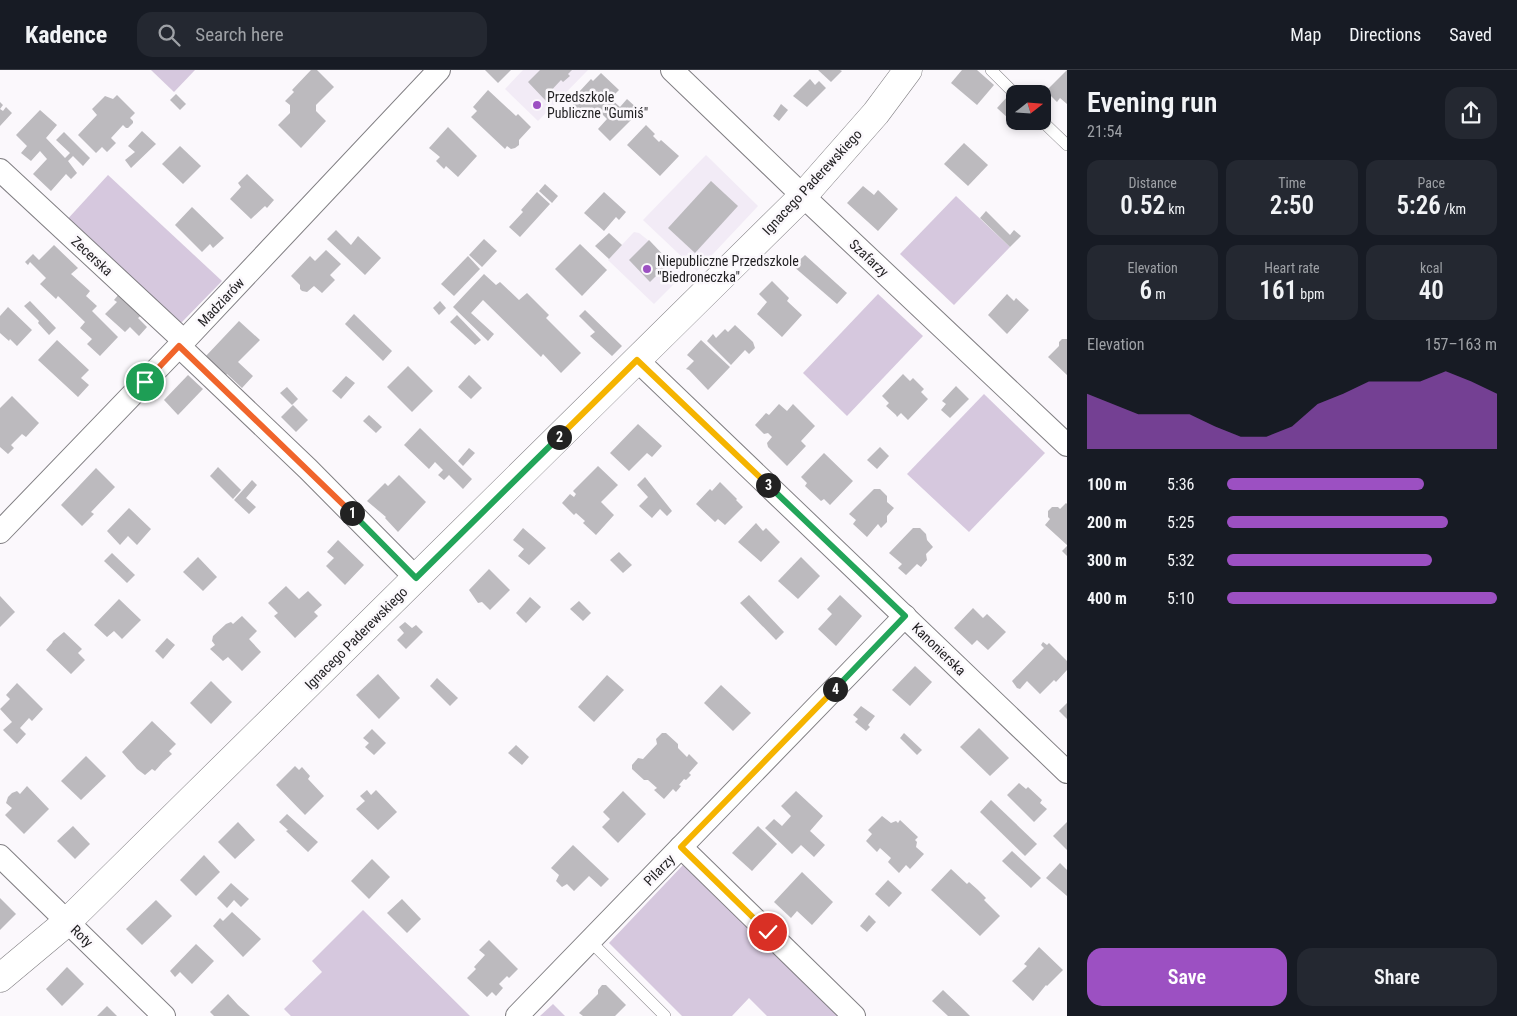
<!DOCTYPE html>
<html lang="en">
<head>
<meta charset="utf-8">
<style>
  :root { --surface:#171b24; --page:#242831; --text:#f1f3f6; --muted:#9ea1a6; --line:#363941; --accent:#9c50c2 }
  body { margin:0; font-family:"Roboto Condensed",sans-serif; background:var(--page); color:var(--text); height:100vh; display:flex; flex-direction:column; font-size:19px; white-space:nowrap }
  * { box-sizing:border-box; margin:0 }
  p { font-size:16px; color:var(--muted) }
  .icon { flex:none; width:28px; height:28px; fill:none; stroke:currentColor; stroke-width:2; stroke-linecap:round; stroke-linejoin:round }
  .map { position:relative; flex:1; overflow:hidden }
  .details { display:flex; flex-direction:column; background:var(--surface); width:450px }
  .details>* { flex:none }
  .needle { width:32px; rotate:73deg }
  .controls { position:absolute; left:1006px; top:15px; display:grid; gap:10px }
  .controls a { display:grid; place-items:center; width:45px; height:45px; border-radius:10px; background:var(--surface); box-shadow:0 2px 8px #0003; font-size:25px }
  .pin { position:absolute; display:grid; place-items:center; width:42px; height:42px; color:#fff; margin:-21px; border:2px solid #fff; border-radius:50%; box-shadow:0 1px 5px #0007 }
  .km { position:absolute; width:25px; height:25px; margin:-12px; border-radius:50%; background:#222; color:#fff; font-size:14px; line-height:25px; text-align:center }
  .round { display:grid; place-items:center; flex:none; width:52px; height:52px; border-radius:15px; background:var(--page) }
  .summary { display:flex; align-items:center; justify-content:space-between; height:85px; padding:0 20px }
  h1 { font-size:28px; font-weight:600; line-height:38px }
  .figures { display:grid; grid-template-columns:repeat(3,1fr); gap:8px; height:85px; padding:5px 20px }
  .figures div { display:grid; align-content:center; border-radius:12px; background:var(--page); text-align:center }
  .figures b { font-size:25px; font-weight:600 }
  .figures small { font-size:14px; font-weight:400 }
  .figures p { font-size:14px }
  .chart { height:140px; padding:10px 20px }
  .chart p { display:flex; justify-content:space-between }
  .chart svg { width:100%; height:90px; margin-top:5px; fill:var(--accent); opacity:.7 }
  .action { display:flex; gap:10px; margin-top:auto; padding:10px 20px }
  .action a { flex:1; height:58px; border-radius:15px; background:var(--accent); color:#fff; font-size:20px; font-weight:600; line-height:58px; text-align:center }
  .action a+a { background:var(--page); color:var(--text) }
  ul { padding:0 20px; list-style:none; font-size:16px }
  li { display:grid; grid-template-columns:80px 60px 1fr; align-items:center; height:38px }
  li i { height:12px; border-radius:6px; background:var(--accent) }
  header { display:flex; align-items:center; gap:30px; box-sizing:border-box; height:70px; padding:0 25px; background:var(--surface); border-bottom:1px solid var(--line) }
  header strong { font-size:24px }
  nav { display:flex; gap:28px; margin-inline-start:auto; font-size:18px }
  .search { width:350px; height:45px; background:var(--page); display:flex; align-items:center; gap:12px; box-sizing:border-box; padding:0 18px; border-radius:15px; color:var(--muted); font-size:19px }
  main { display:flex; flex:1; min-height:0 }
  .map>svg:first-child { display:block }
  .built { fill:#f2ebf6 }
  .green { fill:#d6c8de }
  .building { fill:#bcbabe }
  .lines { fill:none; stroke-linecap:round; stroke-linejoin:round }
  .lane-casing { stroke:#817f83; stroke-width:12 }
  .street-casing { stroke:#817f83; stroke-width:24 }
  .secondary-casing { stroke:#817f83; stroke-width:29 }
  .lane { stroke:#fff; stroke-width:11 }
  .street { stroke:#fff; stroke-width:22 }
  .secondary { stroke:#fff; stroke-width:28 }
  .split-1-casing { stroke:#fff; stroke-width:10 }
  .split-2-casing { stroke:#fff; stroke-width:10 }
  .split-3-casing { stroke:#fff; stroke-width:10 }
  .split-4-casing { stroke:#fff; stroke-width:10 }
  .split-5-casing { stroke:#fff; stroke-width:10 }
  .split-1 { stroke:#f0652b; stroke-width:6 }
  .split-2 { stroke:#22a559; stroke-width:6 }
  .split-3 { stroke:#f5b400; stroke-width:6 }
  .split-4 { stroke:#22a559; stroke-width:6 }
  .split-5 { stroke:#f5b400; stroke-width:6 }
  .poi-dot { fill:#9c50c2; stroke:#fbf8fc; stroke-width:2 }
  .labels { text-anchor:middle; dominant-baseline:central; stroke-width:5; stroke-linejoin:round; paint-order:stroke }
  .poi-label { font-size:14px; fill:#201f21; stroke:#fbf8fc; text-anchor:start }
  .street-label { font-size:14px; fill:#201f21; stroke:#fbf8fc }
</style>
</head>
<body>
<header>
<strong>Kadence</strong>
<div class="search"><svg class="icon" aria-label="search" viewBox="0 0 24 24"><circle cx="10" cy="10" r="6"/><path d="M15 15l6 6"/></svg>Search here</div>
<nav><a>Map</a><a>Directions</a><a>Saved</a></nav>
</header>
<main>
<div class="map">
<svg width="1067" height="946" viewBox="0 0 1067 946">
  <rect width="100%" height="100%" fill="#fbf8fc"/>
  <g class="built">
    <polygon points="523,0 588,0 538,51 505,19"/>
    <polygon points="706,85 758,136 697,201 643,150"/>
    <polygon points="634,162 639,163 649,171 683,205 654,234 608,190"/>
  </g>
  <g class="green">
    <polygon points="151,0 195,0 174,22"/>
    <polygon points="108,105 222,211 182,252 170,253 64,153"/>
    <polygon points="956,126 1010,177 954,235 900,184"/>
    <polygon points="878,224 923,266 847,346 803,303"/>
    <polygon points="984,324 1045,383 969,462 907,404"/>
    <polygon points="683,795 841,946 767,946 749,928 732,946 682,946 609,873"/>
    <polygon points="363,840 470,946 291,946 284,939 322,902 312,891"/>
    <polygon points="553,934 565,946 540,946"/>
  </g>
  <g class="building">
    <polygon points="311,0 317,0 334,17 316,35 316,41 326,51 301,78 278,55 290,43 290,35 285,31 294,22 292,20"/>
    <polygon points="485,0 511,0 498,13"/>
    <polygon points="540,0 572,0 568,4 570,6 563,12 561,10 547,25 550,27 546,31 528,12"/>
    <polygon points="818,0 840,0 842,1 831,12"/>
    <polygon points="962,0 977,0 994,15 977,35 951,13"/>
    <polygon points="1067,0 1067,34 1060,28 1057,32 1046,21"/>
    <polygon points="601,3 619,20 611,28 612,30 620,37 627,29 640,41 610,71 598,59 607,49 599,41 589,50 572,33 581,24 579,22 591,9 593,11"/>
    <polygon points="810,9 815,15 819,11 826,18 807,37 793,26"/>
    <polygon points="488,20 516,46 518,44 531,57 519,70 519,75 515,78 511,79 507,76 505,79 471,47 477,41 473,37"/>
    <polygon points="176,24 186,34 180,40 170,30"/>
    <polygon points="117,25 135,43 130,48 133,51 133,53 128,58 126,58 123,55 111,68 116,73 107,82 102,77 96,83 78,65 97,45 92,39 105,26 113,29"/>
    <polygon points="1008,26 1015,33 1015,43 1009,49 997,38"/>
    <polygon points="0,32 3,35 0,39 3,41 6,37 12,43 0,56"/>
    <polygon points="781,34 788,40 779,51 773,46"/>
    <polygon points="40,40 57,55 46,68 65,88 70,83 56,70 64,62 90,88 83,96 73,86 68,91 77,103 71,109 66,104 51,121 33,104 47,89 40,81 31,91 21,83 27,76 16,65"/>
    <polygon points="646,55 655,64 653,66 659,72 661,70 679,86 660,106 627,75"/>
    <polygon points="448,57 477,86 458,107 446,96 444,99 436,91 440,87 429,78"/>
    <polygon points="142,61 156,74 131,98 125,90 135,82 128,76"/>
    <polygon points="964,73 988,95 968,116 944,94"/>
    <polygon points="180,76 201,96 183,114 162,94"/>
    <polygon points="247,104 274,130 267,138 265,136 251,149 230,129 241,117 238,113"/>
    <polygon points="711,111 738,136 695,183 668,158"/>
    <polygon points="545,114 558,126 552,133 539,121"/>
    <polygon points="863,116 874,125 878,120 898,139 878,161 847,133"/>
    <polygon points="537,122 550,134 520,167 509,157 523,142 521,140"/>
    <polygon points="604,122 626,142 619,150 616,147 604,161 584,143"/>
    <polygon points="192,137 224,168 213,178 210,174 202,182 175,155"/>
    <polygon points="986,141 1010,165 1014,160 1021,166 1010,177 980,148"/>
    <polygon points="336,160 351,175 358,166 381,188 365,205 327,169"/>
    <polygon points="609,163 622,175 609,189 595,176"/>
    <polygon points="484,169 497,181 482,197 469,185"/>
    <polygon points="649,170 670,192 650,212 629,190"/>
    <polygon points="580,174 607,200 582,226 555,199"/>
    <polygon points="54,175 78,198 71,204 90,221 86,226 97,236 92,241 118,267 100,286 87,274 92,269 80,258 85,252 58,226 56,229 40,214 46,208 30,192 28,195 25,192 33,184 39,190"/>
    <polygon points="326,180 341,194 330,205 335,210 322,223 314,216 307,222 302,221 300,219 300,215 291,206 310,186 315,191"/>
    <polygon points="805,185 847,223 837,234 793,196"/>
    <polygon points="468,186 480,199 454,226 441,214"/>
    <polygon points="484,204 496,215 500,212 519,230 527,223 549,245 546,248 581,283 561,303 543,284 541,287 483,230 471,243 494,264 488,271 453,237"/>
    <polygon points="772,211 789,228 787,231 802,245 782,267 757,244 767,232 759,224"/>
    <polygon points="119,224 144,243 138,248 147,257 139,266 130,257 125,262 105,244 117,232 114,230"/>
    <polygon points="1007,224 1014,231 1016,228 1029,240 1007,264 988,245"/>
    <polygon points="30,231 56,258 49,265 38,253 39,251 24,236"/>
    <polygon points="440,231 446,238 439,245 433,238"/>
    <polygon points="8,237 32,260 17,276 10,269 9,271 0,263 0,246"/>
    <polygon points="585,240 622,276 612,286 590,266 595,262 579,246"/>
    <polygon points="354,244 392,281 383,291 345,254"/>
    <polygon points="457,245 481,270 475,275 450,252"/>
    <polygon points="239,251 260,270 238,292 253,306 242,318 227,304 225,306 205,287"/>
    <polygon points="735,255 753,272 755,278 749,284 745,280 731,295 707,271 713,264 716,268 725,259 728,262"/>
    <polygon points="1062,269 1067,269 1067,305 1048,287 1059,276 1059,272"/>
    <polygon points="57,270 89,300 81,308 89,315 78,327 38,290"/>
    <polygon points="701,270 730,297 708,320 689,300 686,299 694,291 687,285"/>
    <polygon points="408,296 433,321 412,342 387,317"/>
    <polygon points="903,304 910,311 913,308 924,319 921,322 928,329 908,350 901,343 897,347 896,345 886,336 889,333 882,326"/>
    <polygon points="188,305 203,319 178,345 164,330"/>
    <polygon points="469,305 482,318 471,329 458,317"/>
    <polygon points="346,306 355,313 341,329 332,321"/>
    <polygon points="956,316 969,329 950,348 941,340 946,334 942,331"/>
    <polygon points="287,317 298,329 292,335 280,323"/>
    <polygon points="12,326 39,353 26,367 22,364 11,375 14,378 8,384 0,377 0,338"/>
    <polygon points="779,334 787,341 793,334 815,356 801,371 806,376 787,396 768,377 767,373 772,367 768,363 764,364 755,355 766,343 769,345"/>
    <polygon points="293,335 308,350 296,362 281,347"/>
    <polygon points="369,345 382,357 376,363 363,351"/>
    <polygon points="638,354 662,376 652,387 647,383 629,401 610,383"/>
    <polygon points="420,358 472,409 463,419 449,405 444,410 438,405 443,400 435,392 429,399 404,375"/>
    <polygon points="880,377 889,386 877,399 867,390"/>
    <polygon points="469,378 475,383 463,396 458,391"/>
    <polygon points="824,383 853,411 830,435 824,429 821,431 805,416 807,413 801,407"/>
    <polygon points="598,396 618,415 601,432 614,445 596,465 583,453 585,451 576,443 574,445 562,433 570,424 574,427 576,424 573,421"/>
    <polygon points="218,397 241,420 233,429 210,406"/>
    <polygon points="96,398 115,417 91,442 94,444 82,456 61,435"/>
    <polygon points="399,405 426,432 398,462 385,448 386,447 367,431 385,413 388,416"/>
    <polygon points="645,407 672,441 667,446 660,439 652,448 639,436 648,427 637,415"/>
    <polygon points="252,410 257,415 246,428 256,437 249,444 234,430"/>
    <polygon points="720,412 737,429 736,430 743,437 725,455 718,449 715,452 696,434 710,419 712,421"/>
    <polygon points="874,419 880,419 887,426 887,432 894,438 887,446 887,452 881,458 878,454 867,467 853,454 856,450 849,444"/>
    <polygon points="1066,433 1067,434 1067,475 1045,455 1050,449 1048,447 1048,441 1052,437 1058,437 1060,439"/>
    <polygon points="129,438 151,459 137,475 128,466 120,475 107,461"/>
    <polygon points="756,453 763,461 766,458 780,472 761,492 738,472"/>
    <polygon points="523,458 546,478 529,495 518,486 524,479 513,470"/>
    <polygon points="913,458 920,458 926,464 927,470 933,477 926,484 927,490 921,497 917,494 906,505 898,498 902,494 889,483"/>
    <polygon points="338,470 364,495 345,515 326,496 334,488 327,482"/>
    <polygon points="1067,476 1067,486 1062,481"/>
    <polygon points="619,482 632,495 623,503 610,490"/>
    <polygon points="112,483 135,505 127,513 104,491"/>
    <polygon points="198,487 217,507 203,521 183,502"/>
    <polygon points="801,487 820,506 798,529 778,511"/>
    <polygon points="489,499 510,520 490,540 482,532 478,533 469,520"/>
    <polygon points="286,516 299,529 308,521 322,535 314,542 318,546 295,568 274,546 278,543 268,533"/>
    <polygon points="749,525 784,562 776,570 740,533"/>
    <polygon points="840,525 862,546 836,576 818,559 832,544 827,539"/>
    <polygon points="0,526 15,542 0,557"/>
    <polygon points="530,527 541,537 526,553 516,543"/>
    <polygon points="119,529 141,550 122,569 114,561 107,567 94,555"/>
    <polygon points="579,531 591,543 583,551 570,539"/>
    <polygon points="973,538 983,548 987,544 1006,562 988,580 977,570 972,575 954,558"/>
    <polygon points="242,546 257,561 249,569 261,582 242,601 228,587 223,591 210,579 215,575 212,571 213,566 226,554 231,552 233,554"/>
    <polygon points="405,552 412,558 416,555 423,562 406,579 397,570 404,563 399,557"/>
    <polygon points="64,562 82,579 78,583 85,590 71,604 46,580 52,573 53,571"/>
    <polygon points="167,568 175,575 163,589 155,581"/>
    <polygon points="1043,572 1047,575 1049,573 1067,591 1067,600 1056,612 1054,610 1040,624 1027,611 1020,619 1017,618 1012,611 1044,578 1041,575"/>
    <polygon points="915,596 932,612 910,636 892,620"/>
    <polygon points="378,604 400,628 379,649 356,625"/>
    <polygon points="607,605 624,620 594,652 578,637"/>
    <polygon points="437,608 458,628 450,636 430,616"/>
    <polygon points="211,611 232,632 211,654 190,633"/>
    <polygon points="17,613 43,639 32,651 29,648 20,658 26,664 17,674 3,660 12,652 0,639 10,629 6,625"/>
    <polygon points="721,615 751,643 733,661 704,633"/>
    <polygon points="1067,633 1067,649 1059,641"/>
    <polygon points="861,636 875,646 868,655 870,657 866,661 855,652 858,649 853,645"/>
    <polygon points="152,651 176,674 169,681 172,684 163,692 155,701 152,699 145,705 137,699 122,682"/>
    <polygon points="979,658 1009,688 990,706 960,677"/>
    <polygon points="372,659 386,673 374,685 365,677 369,673 363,668"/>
    <polygon points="662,663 666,663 678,674 678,678 687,687 689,684 698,693 689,703 691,705 686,710 684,709 679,715 681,716 676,722 673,719 664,729 654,720 657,718 648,710 644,710 632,699 632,695 638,688 643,689 657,674 656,669"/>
    <polygon points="904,663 922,680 917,685 900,668"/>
    <polygon points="516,675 529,687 522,695 508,683"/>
    <polygon points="86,686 106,706 81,730 61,711"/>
    <polygon points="295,696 299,700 302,697 310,706 308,709 324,726 305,745 276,715"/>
    <polygon points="1019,713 1026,719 1028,717 1042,730 1040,733 1047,739 1034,752 1007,725"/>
    <polygon points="27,716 49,739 24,764 5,745 12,738 6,733 8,727 12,723 17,721 20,724"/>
    <polygon points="367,720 371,725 376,720 397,742 378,760 356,739 365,731 360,726"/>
    <polygon points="623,721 646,744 618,773 602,757 610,749 603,742"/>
    <polygon points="796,721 823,746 810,761 825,775 814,787 801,775 792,784 765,758 774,749 782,756 791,746 781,736"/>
    <polygon points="991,730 1037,774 1025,786 980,742"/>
    <polygon points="287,744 318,772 308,782 286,761 288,760 279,752"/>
    <polygon points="882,746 891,753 896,751 898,753 900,750 918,767 915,770 917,772 916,777 924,784 910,799 906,795 899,803 888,792 891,788 880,778 877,782 866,771 872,764 868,760"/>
    <polygon points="238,752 255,770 235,789 218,772"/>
    <polygon points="1067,752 1067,780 1053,766"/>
    <polygon points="73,756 90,774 75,789 57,771"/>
    <polygon points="758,756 777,774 752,801 732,783"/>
    <polygon points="573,775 609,809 601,817 589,806 574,821 567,814 562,817 556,811 559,805 551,798"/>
    <polygon points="1012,781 1041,808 1031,818 1002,791"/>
    <polygon points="204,785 220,802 196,826 180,810"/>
    <polygon points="372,789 390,807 369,829 351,811"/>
    <polygon points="1060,793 1067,800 1067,826 1046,808"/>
    <polygon points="951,799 967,814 969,812 978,820 986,828 984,830 1000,846 980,866 931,820"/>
    <polygon points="802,802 833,832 812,855 797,841 791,848 774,832"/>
    <polygon points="888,810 902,823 889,837 875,824"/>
    <polygon points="231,813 249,829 241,837 234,830 227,838 217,828"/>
    <polygon points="0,828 16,844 0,860"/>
    <polygon points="402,829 421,849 407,863 387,843"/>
    <polygon points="156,830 172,846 142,875 126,859"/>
    <polygon points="232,842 261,869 243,887 213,856 220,848 223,851"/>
    <polygon points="869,845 876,852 867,862 860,856"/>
    <polygon points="489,870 518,899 509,908 507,906 499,914 503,918 496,926 492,922 487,927 467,908 476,899 474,897 485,885 479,880"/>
    <polygon points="196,874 214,891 192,914 180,902 175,907 170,901"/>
    <polygon points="1039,877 1063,900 1047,916 1046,915 1033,931 1012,911 1027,896 1024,894"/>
    <polygon points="67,897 84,914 62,936 46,919"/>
    <polygon points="602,915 606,915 626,935 615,946 583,946 579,943 598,924 598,920"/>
    <polygon points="943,920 965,941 970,946 948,946 932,931"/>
    <polygon points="228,924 238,935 250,946 214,946 210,942"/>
    <polygon points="107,936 117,946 97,946"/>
  </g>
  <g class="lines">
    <defs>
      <g id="lane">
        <polyline points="991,0 1015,24"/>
        <polyline points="1042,51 1067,75"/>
        <polyline points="590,871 665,946"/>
      </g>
      <g id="street">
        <polyline points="672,0 803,126 1067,375"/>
        <polyline points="0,100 184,271"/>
        <polyline points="179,276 308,399 416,508"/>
        <polyline points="637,290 1067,702"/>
        <polyline points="0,462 184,271 439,0"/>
        <polyline points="681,777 854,946"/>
        <polyline points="0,786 164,946"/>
        <polyline points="517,946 905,546"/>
      </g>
      <polyline id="secondary" points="0,908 67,852 803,126 876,43 908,0"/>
    </defs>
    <use href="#lane" class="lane-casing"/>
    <use href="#street" class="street-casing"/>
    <use href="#secondary" class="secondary-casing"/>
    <use href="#lane" class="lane"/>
    <use href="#street" class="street"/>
    <use href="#secondary" class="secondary"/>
  </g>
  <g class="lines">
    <defs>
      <polyline id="split-1" points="145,312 179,276 352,443"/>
      <polyline id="split-2" points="352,443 416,508 559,367"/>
      <polyline id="split-3" points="559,367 637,290 768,415"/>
      <polyline id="split-4" points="768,415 905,546 835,619"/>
      <polyline id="split-5" points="768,862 681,777 835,619"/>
    </defs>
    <use href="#split-1" class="split-1-casing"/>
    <use href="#split-2" class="split-2-casing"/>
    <use href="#split-3" class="split-3-casing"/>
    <use href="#split-4" class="split-4-casing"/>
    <use href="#split-5" class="split-5-casing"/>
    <use href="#split-1" class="split-1"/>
    <use href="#split-2" class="split-2"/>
    <use href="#split-3" class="split-3"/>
    <use href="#split-4" class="split-4"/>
    <use href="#split-5" class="split-5"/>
  </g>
  <g class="poi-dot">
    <circle cx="537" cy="35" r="5"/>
    <circle cx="647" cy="199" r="5"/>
  </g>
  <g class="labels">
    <g class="poi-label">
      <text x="547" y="27">Przedszkole<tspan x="547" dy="16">Publiczne "Gumiś"</tspan></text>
      <text x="657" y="191">Niepubliczne Przedszkole<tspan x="657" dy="16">"Biedroneczka"</tspan></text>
    </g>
    <g class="street-label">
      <text transform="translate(812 112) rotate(-47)">Ignacego Paderewskiego</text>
      <text transform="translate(92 186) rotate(43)">Zecerska</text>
      <text transform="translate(869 188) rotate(43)">Szafarzy</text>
      <text transform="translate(221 232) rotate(-47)">Madziarów</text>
      <text transform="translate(356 568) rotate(-45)">Ignacego Paderewskiego</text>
      <text transform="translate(939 579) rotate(44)">Kanonierska</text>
      <text transform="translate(659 800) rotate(-46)">Pilarzy</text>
      <text transform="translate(82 866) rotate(44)">Roty</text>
    </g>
  </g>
</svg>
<div class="controls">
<a><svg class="needle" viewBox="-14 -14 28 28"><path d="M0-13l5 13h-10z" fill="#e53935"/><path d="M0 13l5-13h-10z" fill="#9ea1a6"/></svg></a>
</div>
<div class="pin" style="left:145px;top:312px;background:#1e9e55"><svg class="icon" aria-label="arrive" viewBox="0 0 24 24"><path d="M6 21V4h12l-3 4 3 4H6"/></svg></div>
<div class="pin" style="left:768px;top:862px;background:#d93025"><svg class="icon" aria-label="check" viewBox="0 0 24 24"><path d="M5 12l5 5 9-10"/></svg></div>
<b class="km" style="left:352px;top:443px">1</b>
<b class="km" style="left:559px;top:367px">2</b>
<b class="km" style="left:768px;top:415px">3</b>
<b class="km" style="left:835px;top:619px">4</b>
</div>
<section class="details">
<div class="summary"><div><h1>Evening run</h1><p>21:54</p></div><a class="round"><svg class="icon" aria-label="share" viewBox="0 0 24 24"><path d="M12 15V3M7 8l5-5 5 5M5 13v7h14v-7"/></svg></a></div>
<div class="figures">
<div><p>Distance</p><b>0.52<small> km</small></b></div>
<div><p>Time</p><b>2:50</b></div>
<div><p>Pace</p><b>5:26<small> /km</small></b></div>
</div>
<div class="figures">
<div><p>Elevation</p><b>6<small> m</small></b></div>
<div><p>Heart rate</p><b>161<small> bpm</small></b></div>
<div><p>kcal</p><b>40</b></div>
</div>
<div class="chart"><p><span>Elevation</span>157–163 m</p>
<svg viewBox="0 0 160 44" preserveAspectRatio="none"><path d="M0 44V17L10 22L20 27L30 27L40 27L50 33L60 38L70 38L80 33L90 22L100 17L110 11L120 11L130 11L140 6L150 11L160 17V44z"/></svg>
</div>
<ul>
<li><b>100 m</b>5:36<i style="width:73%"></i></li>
<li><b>200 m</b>5:25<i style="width:82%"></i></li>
<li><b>300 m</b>5:32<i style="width:76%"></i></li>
<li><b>400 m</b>5:10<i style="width:100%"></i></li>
</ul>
<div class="action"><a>Save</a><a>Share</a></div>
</section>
</main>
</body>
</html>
